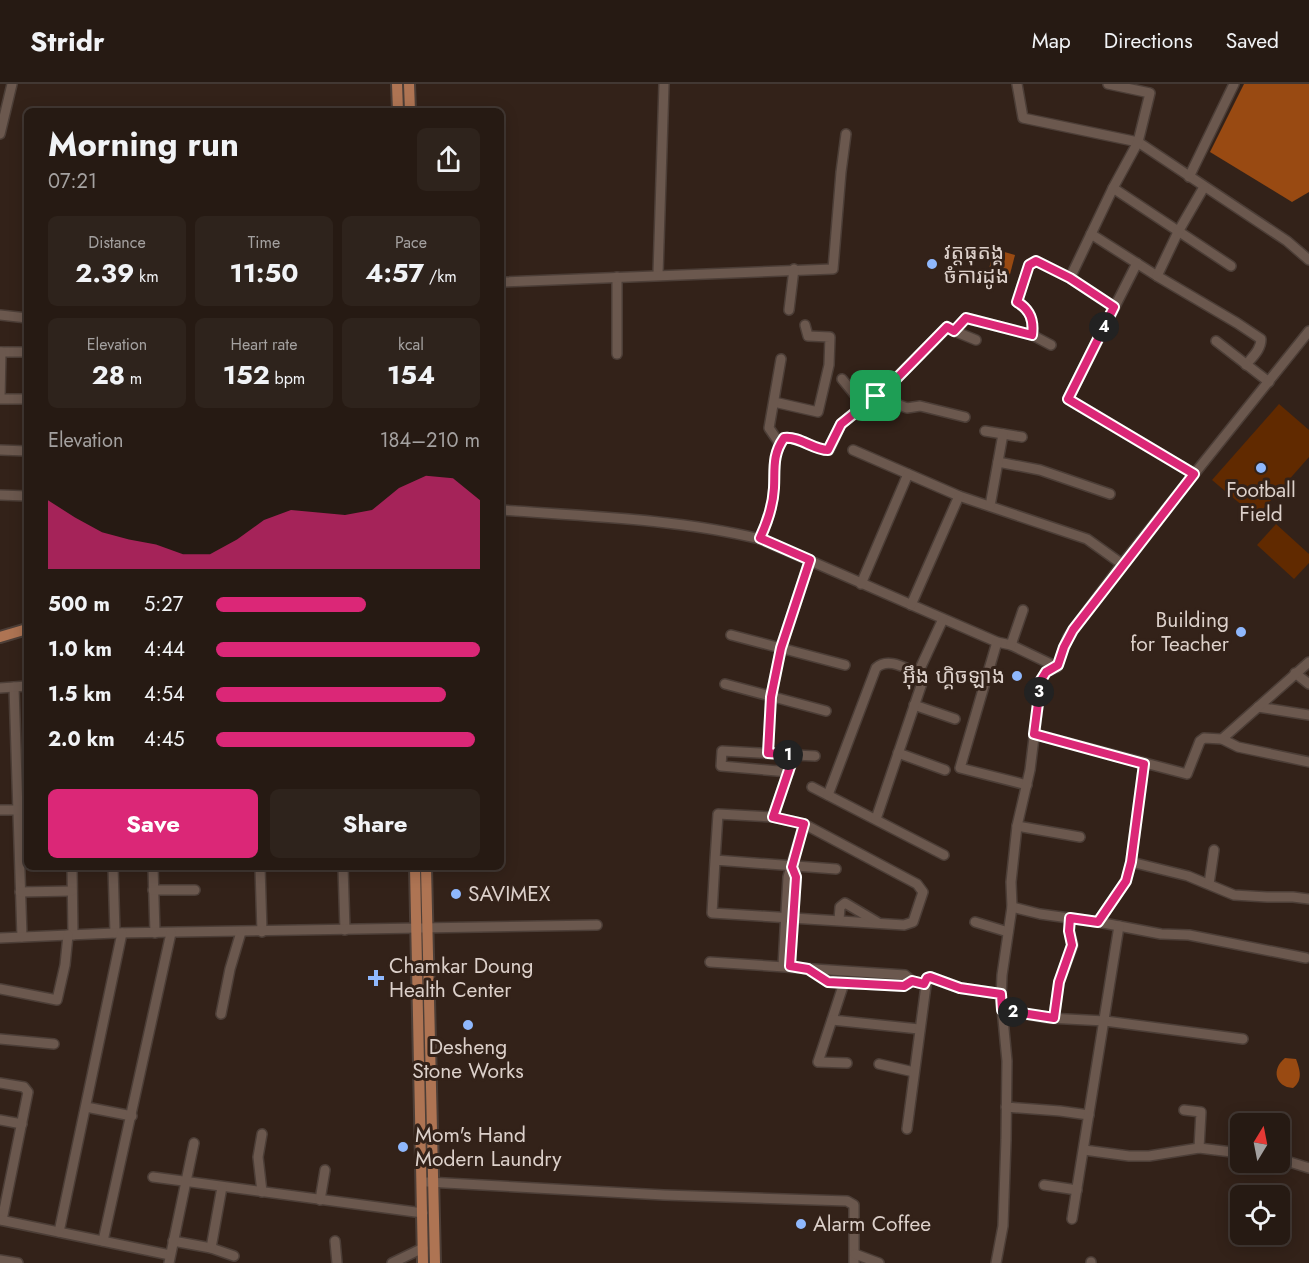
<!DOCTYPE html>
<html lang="en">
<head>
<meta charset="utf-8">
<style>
  :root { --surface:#261a13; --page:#2e231c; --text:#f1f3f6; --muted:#a4a1a0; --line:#423833; --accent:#db2777 }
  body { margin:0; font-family:Jost,"Noto Sans Khmer",sans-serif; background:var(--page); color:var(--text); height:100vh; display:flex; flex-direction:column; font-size:22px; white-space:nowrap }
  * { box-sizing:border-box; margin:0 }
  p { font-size:20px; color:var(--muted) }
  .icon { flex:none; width:33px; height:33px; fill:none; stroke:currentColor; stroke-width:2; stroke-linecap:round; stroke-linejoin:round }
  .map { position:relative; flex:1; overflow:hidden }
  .drawer { position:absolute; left:24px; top:24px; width:480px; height:762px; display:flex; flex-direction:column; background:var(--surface); border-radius:9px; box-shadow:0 3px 15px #0003,0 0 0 2px var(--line) }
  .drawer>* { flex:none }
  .needle { width:39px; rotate:10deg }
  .controls { position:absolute; left:1230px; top:1029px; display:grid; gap:12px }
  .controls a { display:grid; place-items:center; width:60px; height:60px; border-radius:9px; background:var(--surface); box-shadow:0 3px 15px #0003,0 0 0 2px var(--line); font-size:30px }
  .pin { position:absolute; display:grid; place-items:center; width:51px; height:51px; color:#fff; margin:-26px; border-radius:12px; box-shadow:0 3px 9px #0006 }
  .km { position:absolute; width:30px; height:30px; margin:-15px; border-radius:50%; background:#222; color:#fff; font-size:16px; line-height:30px; text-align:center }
  .round { display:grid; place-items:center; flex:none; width:63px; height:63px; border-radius:9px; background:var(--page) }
  .headline { display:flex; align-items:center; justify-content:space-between; height:102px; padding:0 24px }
  h1 { font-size:33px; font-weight:700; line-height:45px }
  .figures { display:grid; grid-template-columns:repeat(3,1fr); gap:9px; height:102px; padding:6px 24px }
  .figures div { display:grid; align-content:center; border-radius:9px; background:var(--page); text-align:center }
  .figures b { font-size:26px; font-weight:700 }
  .figures small { font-size:16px; font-weight:400 }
  .figures p { font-size:16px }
  .chart { height:168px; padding:12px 24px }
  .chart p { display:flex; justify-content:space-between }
  .chart svg { width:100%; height:108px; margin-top:6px; fill:var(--accent); opacity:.7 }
  .primary-button { display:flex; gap:12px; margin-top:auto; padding:12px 24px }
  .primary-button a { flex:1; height:69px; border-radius:9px; background:var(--accent); color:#fff; font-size:24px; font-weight:700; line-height:69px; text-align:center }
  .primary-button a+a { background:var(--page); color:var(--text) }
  ul { padding:0 24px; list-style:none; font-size:20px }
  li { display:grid; grid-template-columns:96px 72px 1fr; align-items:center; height:45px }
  li i { height:15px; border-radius:8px; background:var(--accent) }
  header { display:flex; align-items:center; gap:36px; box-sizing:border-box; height:84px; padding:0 30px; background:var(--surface); border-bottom:2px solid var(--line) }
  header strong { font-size:28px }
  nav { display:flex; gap:33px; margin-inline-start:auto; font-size:21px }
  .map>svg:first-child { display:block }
  .green { fill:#612a00 }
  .water { fill:#994a12 }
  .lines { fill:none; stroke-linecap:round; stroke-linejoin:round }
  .minor-casing { stroke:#4c3e37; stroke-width:12 }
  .major-casing { stroke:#4c3e37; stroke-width:14 }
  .minor { stroke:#6b584e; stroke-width:9 }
  .major { stroke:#ae7453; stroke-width:10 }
  .route-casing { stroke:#fff; stroke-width:12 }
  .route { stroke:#db2777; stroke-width:8 }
  .poi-dot { fill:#8fb8fd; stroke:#332219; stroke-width:2 }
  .labels { text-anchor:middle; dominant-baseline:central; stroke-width:6; stroke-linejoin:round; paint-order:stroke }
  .poi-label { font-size:21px; fill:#dcd0ca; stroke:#332219; text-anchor:start }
</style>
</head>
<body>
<header>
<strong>Stridr</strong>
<nav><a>Map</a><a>Directions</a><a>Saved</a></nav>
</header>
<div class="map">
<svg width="1309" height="1179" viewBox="0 0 1309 1179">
  <rect width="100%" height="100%" fill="#332219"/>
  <g class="green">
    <polygon points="1279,320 1309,346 1309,373 1256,433 1212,396"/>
    <polygon points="1276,440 1309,470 1309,479 1294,495 1257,461"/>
  </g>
  <g class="water">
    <polygon points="1244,0 1309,0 1309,108 1292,118 1210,68"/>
    <polygon points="994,165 1015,171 1009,194 988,189"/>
    <path d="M1285,974L1296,975C1300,986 1303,996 1293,1004C1275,1003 1271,985 1285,974Z"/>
  </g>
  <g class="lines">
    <defs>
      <g id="minor">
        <polyline points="1017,0 1023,34 1138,58 1287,157 1309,176"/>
        <polyline points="0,50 12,0"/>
        <polyline points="1189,93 1234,0"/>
        <polyline points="1113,104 1231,182"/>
        <path d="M1091,150L1157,192L1237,239L1261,255C1261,266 1252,273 1246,281"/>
        <polyline points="1137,179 1068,315 1194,390"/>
        <polyline points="658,190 664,0"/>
        <polyline points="1157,192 1178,148 1204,103"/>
        <polyline points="617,193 617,270"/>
        <polyline points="1070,194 1113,104 1138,58 1150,9 1108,0"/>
        <polyline points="501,198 833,185 841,88 846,50"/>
        <polyline points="789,226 794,185"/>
        <polyline points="0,231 27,234"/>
        <polyline points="954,247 976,256"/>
        <path d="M1032,251C1034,237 1031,226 1017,218L1029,181L1036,177L1070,194L1114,223"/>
        <polyline points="1216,257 1269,298"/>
        <polyline points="0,268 27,268"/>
        <polyline points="842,295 864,322"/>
        <polyline points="876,312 907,324 920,322 965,333"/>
        <polyline points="0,314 1,268"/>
        <polyline points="0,315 27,315"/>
        <polyline points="774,318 818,328 829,281 830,253 808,252 805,241"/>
        <polyline points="985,347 1022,353"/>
        <polyline points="780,360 769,344 781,275"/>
        <polyline points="0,366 27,367"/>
        <polyline points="853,366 959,412 1087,455 1122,480"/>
        <polyline points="998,378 1040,386 1110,410"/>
        <polyline points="0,411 27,412"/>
        <polyline points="990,422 1003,350"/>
        <path d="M501,426C585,432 679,435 760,455L997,558L1011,561L1057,583"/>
        <path d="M760,455C767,439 773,422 774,404C775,385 772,371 784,354C800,352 813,366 829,366L841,340L893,298L947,243L954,247L966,234L1032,251L1051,261"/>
        <polyline points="861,500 908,390"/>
        <polyline points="911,521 959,412"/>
        <polyline points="731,551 845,581"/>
        <polyline points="997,558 960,684 1027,701"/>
        <polyline points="1011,561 1023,526"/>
        <polyline points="1295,589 1309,600"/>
        <polyline points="725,600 826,627"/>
        <polyline points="14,603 22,853"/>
        <polyline points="0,604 27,602"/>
        <polyline points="914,621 955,635"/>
        <polyline points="1258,623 1309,631"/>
        <polyline points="1034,650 1187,690 1200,657 1204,654 1222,655 1309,578"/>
        <polyline points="1222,655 1238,663 1309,678"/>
        <polyline points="768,669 771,613 781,564 810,476"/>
        <polyline points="898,669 945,686"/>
        <polyline points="789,688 721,682 722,667 815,672"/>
        <polyline points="812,703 944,771"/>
        <path d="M828,711L876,584C888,573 905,584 918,589"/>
        <polyline points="0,726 27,726"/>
        <polyline points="773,733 794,671"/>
        <polyline points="876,735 924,593 918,589 943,535"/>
        <polyline points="1017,742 1080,753"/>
        <polyline points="715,776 712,829 904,841 913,838 923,808 917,800 804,740 773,733 718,730 715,776 836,785"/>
        <polyline points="1131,778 1188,792 1234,811 1267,813 1293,813 1309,815"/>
        <polyline points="72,783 73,851"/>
        <polyline points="113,783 115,849"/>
        <polyline points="153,783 155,849"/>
        <polyline points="260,783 262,848"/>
        <polyline points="343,783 345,846"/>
        <polyline points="1209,800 1214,766"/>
        <polyline points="153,806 195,806"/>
        <polyline points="20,808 72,807"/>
        <polyline points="1012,823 1040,830 1098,838 1161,850 1189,851 1306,874"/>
        <polyline points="839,836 840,823 845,819 877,838"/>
        <polyline points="975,838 1008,848"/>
        <polyline points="1098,838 1126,797 1131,778 1144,680"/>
        <polyline points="0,854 115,849 597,841"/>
        <polyline points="710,878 905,891 912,897 924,900"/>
        <polyline points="783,882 788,793 804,740"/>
        <polyline points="790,882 796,793 792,783"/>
        <polyline points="809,885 828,898 904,902 912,897"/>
        <polyline points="844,899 818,978 847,979"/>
        <polyline points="0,905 57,916 65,881 68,851"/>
        <polyline points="1002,926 1048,934 1105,937 1243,955"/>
        <polyline points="221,930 230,885 241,848"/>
        <polyline points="1054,934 1059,898 1073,861 1069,847 1070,834"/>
        <polyline points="832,936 919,945"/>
        <polyline points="0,955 54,960"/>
        <polyline points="879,980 914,988"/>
        <polyline points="0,999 24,1003 28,1008 2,1136"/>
        <polyline points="86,1023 132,1032"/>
        <polyline points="1006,1023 1060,1027 1089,1031"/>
        <polyline points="1184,1026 1201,1028 1199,1064"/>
        <polyline points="0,1036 22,1040"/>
        <polyline points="907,1045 927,894 930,893 960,904 1001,910"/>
        <polyline points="1084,1066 1129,1072 1149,1072 1199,1064 1240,1069"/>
        <polyline points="1280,1075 1309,1084"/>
        <polyline points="153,1093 423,1129"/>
        <polyline points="427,1098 664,1111 847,1117 854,1121 854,1179"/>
        <polyline points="1044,1101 1077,1106"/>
        <polyline points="262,1108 258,1073 262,1050"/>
        <polyline points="320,1116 325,1086"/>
        <polyline points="1072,1135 1119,842"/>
        <polyline points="0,1136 170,1171"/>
        <polyline points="59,1148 122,849"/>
        <polyline points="103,1157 171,849"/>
        <polyline points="173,1157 211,1164 234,1172"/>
        <polyline points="335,1157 337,1179"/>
        <polyline points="211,1164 222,1103"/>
        <polyline points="855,1170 879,1179"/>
        <polyline points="0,1176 18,1179"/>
        <polyline points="1091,1178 1091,1179"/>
        <polyline points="169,1179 194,1059"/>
        <polyline points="392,1179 423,1164"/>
        <polyline points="996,1179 1003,1142 1006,1056 1007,977 1001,914 1002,891 1012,823 1011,798 1017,742 1030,686 1041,596 1046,588 1057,583 1068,553 1073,546 1122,480 1309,247"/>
      </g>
      <g id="major">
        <polyline points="397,0 398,27"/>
        <polyline points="409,0 410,27"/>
        <polyline points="0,553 27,545"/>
        <polyline points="415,783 423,1179"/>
        <polyline points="426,783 435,1179"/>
      </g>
    </defs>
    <use href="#minor" class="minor-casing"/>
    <use href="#major" class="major-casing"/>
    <use href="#minor" class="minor"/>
    <use href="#major" class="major"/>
  </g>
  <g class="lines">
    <defs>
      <path id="route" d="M1036,177L1070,194L1114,223L1068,315L1194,390L1073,546L1064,563L1058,581L1046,588L1041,596L1034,650L1144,680L1131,778L1126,797L1098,838L1070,834L1069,847L1072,861L1059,898L1054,934L1002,926L1001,910L960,904L930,893L927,894L924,900L912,897L904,902L828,898L808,885L790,882L796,793L792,783L804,740L773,733L794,671L768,669L771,613L781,564L810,476L760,454C767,439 773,422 774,404C775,385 772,371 784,354C800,352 813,366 828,366L841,340L893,298L947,243L954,247L966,234L1032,251C1034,237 1031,226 1017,218L1029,181Z"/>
    </defs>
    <use href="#route" class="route-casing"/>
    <use href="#route" class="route"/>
  </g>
  <g class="poi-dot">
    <circle cx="932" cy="180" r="6"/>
    <circle cx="1261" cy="384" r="6"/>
    <circle cx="1241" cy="548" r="6"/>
    <circle cx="1017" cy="592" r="6"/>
    <circle cx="456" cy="810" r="6"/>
    <path d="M373 885h6v6h6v6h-6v6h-6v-6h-6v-6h6z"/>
    <circle cx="468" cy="941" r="6"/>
    <circle cx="403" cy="1063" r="6"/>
    <circle cx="801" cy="1140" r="6"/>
  </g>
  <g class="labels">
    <g class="poi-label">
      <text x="944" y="168">វត្តធុតង្គ<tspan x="944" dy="24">ចំការដូង</tspan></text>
      <text x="1261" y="406" text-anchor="middle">Football<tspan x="1261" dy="24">Field</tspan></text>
      <text x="1229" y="536" text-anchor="end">Building<tspan x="1229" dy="24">for Teacher</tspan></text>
      <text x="1005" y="592" text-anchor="end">អ៊ឹង ហ្គិចឡាង</text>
      <text x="468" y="810">SAVIMEX</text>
      <text x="389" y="882">Chamkar Doung<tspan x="389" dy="24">Health Center</tspan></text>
      <text x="468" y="963" text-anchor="middle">Desheng<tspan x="468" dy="24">Stone Works</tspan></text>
      <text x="415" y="1051">Mom's Hand<tspan x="415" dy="24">Modern Laundry</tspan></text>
      <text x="813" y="1140">Alarm Coffee</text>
    </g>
  </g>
</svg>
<div class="controls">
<a><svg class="needle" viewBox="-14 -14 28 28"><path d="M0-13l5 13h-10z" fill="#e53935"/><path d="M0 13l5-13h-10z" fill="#a4a1a0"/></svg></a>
<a><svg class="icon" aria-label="locate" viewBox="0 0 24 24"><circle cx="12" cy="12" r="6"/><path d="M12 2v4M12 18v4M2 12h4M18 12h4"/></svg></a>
</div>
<div class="pin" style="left:876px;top:312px;background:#1e9e55"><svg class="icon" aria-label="arrive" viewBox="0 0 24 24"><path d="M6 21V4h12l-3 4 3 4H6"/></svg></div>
<b class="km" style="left:788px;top:671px">1</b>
<b class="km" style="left:1013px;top:928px">2</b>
<b class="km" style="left:1039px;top:608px">3</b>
<b class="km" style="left:1104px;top:243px">4</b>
<section class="drawer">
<div class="headline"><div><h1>Morning run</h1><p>07:21</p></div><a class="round"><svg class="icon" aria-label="share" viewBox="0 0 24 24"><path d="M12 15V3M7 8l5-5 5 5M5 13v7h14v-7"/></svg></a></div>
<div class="figures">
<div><p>Distance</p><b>2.39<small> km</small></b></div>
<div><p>Time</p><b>11:50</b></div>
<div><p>Pace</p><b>4:57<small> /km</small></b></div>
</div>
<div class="figures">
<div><p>Elevation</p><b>28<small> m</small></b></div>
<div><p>Heart rate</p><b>152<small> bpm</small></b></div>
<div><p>kcal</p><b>154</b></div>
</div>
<div class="chart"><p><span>Elevation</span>184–210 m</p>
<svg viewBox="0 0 160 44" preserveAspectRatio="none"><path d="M0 44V16L10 23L20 29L30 32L40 34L50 38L60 38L70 32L80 24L90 20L100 21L110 22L120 20L130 11L140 6L150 7L160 16V44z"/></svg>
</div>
<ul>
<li><b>500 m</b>5:27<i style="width:57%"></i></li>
<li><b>1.0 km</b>4:44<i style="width:100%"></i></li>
<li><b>1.5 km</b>4:54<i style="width:87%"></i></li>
<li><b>2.0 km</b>4:45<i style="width:98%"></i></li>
</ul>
<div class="primary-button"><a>Save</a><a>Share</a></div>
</section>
</div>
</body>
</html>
